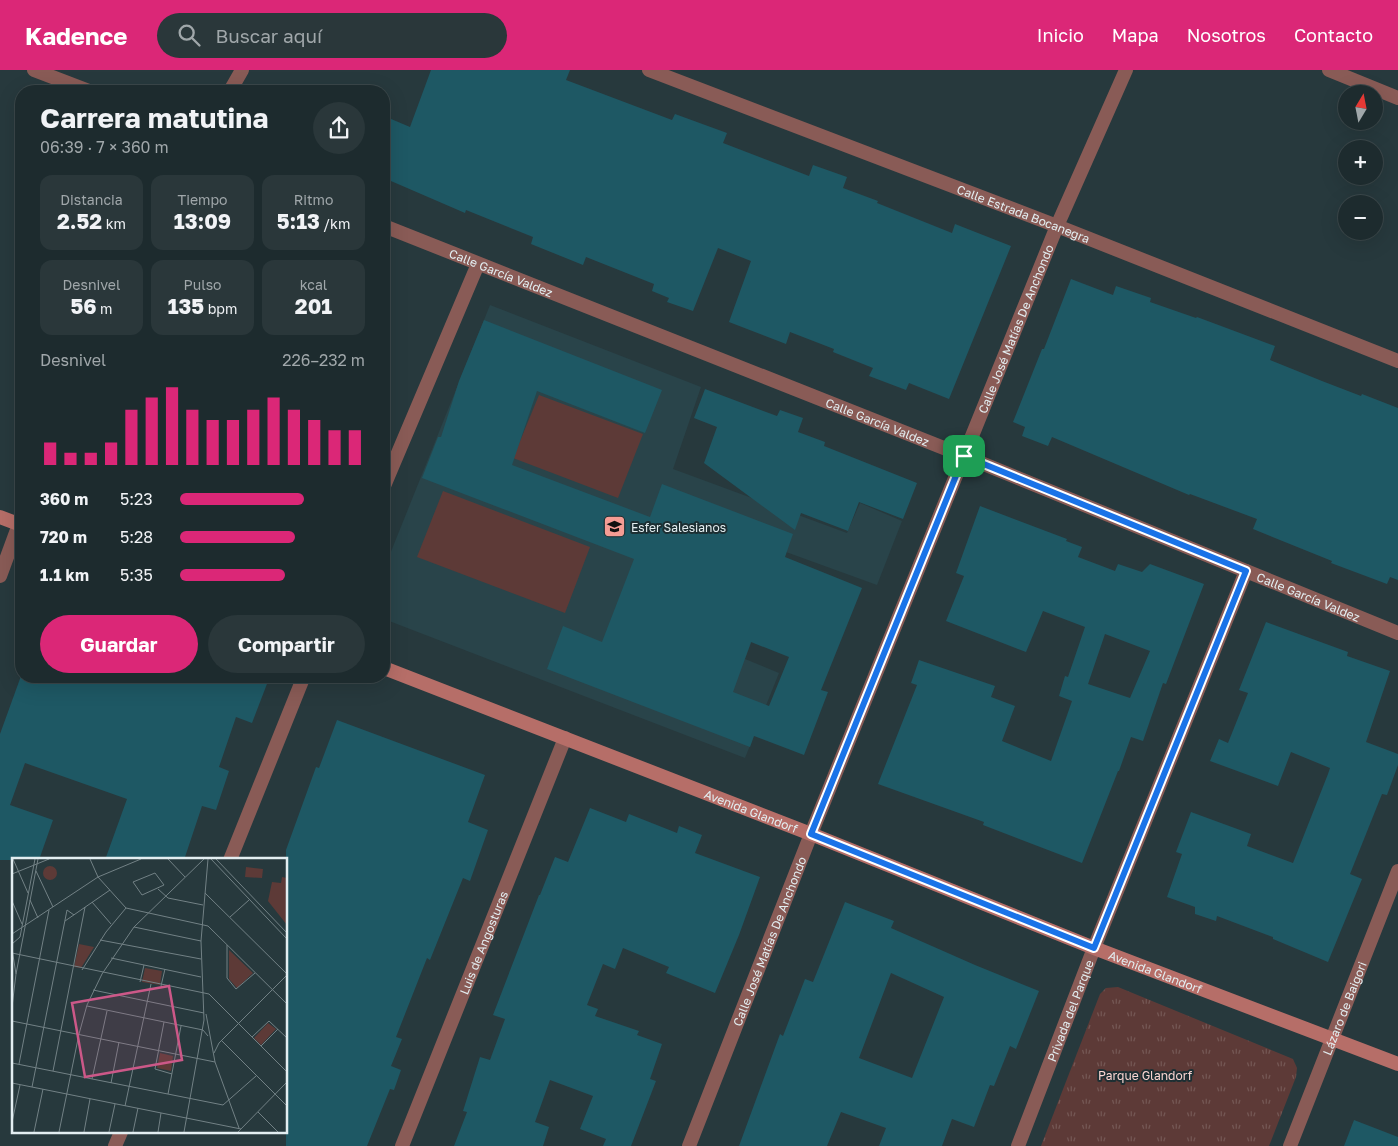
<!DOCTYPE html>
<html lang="es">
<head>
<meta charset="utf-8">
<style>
  :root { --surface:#1d2b2e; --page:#2a373a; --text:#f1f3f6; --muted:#a0a7aa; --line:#3b474a; --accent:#db2777 }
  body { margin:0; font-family:"Golos Text",sans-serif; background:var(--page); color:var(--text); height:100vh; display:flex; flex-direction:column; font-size:19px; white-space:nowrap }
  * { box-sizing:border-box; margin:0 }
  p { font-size:16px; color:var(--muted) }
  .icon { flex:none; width:28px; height:28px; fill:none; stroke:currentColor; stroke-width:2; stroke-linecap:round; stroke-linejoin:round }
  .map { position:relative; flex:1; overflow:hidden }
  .sheet { position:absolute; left:15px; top:15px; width:375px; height:598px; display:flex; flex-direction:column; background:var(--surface); border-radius:20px; box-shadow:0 5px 20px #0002,0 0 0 1px var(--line) }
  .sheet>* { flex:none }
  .needle { width:32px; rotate:10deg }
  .fabs { position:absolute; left:1338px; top:15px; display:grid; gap:10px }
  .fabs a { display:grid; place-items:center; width:45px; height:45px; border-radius:50%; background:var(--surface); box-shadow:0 5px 20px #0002,0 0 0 1px var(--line); font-size:25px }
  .pin { position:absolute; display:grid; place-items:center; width:42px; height:42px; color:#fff; margin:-21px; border-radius:10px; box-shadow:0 2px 8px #0006 }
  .round { display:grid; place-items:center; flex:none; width:52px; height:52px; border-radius:26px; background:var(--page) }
  .head { display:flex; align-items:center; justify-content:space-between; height:85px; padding:0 25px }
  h1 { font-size:28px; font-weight:700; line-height:38px }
  .stats { display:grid; grid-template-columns:repeat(3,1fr); gap:8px; height:85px; padding:5px 25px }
  .stats div { display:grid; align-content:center; border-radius:12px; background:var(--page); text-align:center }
  .stats b { font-size:21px; font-weight:700 }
  .stats small { font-size:14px; font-weight:400 }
  .stats p { font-size:14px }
  .chart { height:140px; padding:10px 25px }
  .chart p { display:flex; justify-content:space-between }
  .chart svg { width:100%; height:90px; margin-top:5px; stroke:var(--accent); stroke-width:6 }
  .primary-button { display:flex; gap:10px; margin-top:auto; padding:10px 25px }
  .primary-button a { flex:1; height:58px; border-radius:30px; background:var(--accent); color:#fff; font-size:20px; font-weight:700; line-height:58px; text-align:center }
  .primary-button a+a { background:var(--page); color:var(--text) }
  ul { padding:0 25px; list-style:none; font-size:16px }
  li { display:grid; grid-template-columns:80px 60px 1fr; align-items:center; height:38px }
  li i { height:12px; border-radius:6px; background:var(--accent) }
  header { display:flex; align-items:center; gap:30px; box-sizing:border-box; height:70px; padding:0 25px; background:var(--accent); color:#fff }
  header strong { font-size:24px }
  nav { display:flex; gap:28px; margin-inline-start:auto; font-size:18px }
  .search { width:350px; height:45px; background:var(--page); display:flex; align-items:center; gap:12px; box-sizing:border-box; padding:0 18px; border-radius:28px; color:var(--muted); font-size:19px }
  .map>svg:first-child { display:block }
  .built { fill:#29444a }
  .park { fill:url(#park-tufts) }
  .pitch { fill:#5d3a37 }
  .building { fill:#1e5864; fill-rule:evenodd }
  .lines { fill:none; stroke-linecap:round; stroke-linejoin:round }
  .pedestrian { stroke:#895b56; stroke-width:14 }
  .minor { stroke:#895b56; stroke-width:14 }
  .secondary { stroke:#b66e68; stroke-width:14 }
  .route-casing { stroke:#fff; stroke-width:10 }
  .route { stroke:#1a73e8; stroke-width:6 }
  .labels { text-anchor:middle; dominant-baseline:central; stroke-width:4; stroke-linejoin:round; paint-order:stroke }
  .street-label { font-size:12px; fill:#e3eef1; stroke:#1d2f33 }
  .poi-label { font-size:12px; fill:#e3eef1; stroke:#1d2f33; text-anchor:start }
  .park-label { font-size:12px; fill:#fcd6d2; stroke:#1d2f33 }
  .inset-road { fill:none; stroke:#728185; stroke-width:1 }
  .view { fill:#cc5888; fill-opacity:0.15; stroke:#cc5888; stroke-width:2.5 }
  .inset-edge { fill:none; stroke:#e3eef1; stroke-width:2.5 }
</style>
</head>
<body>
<header>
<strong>Kadence</strong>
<div class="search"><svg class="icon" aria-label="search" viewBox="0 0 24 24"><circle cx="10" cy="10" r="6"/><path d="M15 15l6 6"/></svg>Buscar aquí</div>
<nav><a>Inicio</a><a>Mapa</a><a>Nosotros</a><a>Contacto</a></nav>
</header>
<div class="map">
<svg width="1398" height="1076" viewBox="0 0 1398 1076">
  <defs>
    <pattern id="park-tufts" width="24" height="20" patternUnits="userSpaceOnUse" patternTransform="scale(1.25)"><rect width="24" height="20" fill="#5d3a37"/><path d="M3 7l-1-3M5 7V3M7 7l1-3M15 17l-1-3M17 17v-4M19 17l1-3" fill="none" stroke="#745754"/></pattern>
  </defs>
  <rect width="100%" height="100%" fill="#27393d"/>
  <polygon class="built" points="490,235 701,317 673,399 847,463 860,433 902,451 877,515 786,482 745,589 779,603 745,688 384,549 384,499"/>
  <polygon class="park" points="1118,917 1293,989 1297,998 1296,1007 1269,1076 1041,1076 1100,924 1106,918"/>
  <g class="pitch">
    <polygon points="539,325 643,364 618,428 513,388"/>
    <polygon points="443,421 590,477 565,543 417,487"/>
  </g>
  <g class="building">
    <polygon points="431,0 570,0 566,10 672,50 675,44 727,63 723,73 809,106 813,95 847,107 843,118 878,131 877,133 952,163 955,154 1011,176 949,329 909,313 906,320 869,306 873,298 833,282 834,279 790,262 786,274 729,252 751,191 718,178 693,241 667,232 669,228 652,221 654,214 586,187 583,195 531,174 533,167 466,140 465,143 384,108 384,46 410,57"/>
    <polygon points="1071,209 1113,225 1116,216 1151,228 1150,232 1196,248 1197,247 1275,276 1270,290 1322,311 1361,326 1362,324 1398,338 1398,510 1390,507 1387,514 1331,493 1332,491 1253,459 1257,449 1190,424 1189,425 1052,367 1048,376 1022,366 1025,357 1013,352 1042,279 1044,279"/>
    <path d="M484,250L662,320L645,363L537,321L512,395L650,447L662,414L793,464L785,487L862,518L821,620L828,622L804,685L754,666L750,677L547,599L563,556L602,572L634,489L422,408L438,367H441L459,311ZM751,572L789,587L769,636L733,622Z"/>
    <polygon points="705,319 777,346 780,340 803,348 798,362 825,372 824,376 917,413 903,449 859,432 848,461 801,443 795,460 704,393 717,357 694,348"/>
    <path d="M980,436L1067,469L1066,471L1082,477L1078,487L1115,501L1118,494L1142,502L1150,494L1204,514L1166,614L1163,613L1143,671L1131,667L1119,701H1118L1082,793L983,755L984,752L878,714L917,615L911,613L919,590L995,616L991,627L1015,636L1002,671L1051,691L1072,631L1059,626L1065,606L1068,607L1085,557L1043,541L1026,582L946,551L964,506L956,503ZM1105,564L1150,581L1130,628L1088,614Z"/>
    <polygon points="1266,552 1348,582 1347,586 1390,601 1366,672 1398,684 1398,695 1387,725 1382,724 1350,804 1362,809 1328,892 1273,869 1273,867 1217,846 1216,851 1195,844 1195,837 1167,827 1182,784 1176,782 1191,742 1251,764 1247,776 1293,793 1328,704 1330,698 1291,682 1278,716 1210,691 1219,669 1228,673 1248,623 1239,620"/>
    <polygon points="21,606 270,606 252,653 236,647 219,697 229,701 216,740 202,736 184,790 105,790 127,729 25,693 10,735 53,750 39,790 0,790 0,664"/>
    <polygon points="337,650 485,705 468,752 488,760 470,811 463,808 430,890 427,888 396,967 402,969 391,996 401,1000 394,1020 390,1019 367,1076 286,1076 286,780 316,697 319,698"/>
    <polygon points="590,738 626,752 629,744 677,763 679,756 702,765 695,783 760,807 739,865 715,923 666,903 669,897 623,878 615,899 603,894 587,935 598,939 595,946 639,961 637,965 662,974 650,1009 656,1011 631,1076 603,1076 606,1069 580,1059 593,1026 550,1010 535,1052 549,1057 543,1076 454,1076 467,1042 463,1041 480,987 490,990 505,949 493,945 539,825 540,825 555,787 568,792"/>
    <path d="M845,832L894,851L891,858L975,895L1039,921L1016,979L1010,976L994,1016L990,1015L974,1057L952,1049L942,1076H879L886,1058L841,1042L827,1076H739L780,964L783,966L805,909L813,912ZM891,903L944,927L912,1008L859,988Z"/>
    <polygon points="1354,1050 1398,1067 1398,1076 1344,1076"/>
  </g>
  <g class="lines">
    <polyline class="pedestrian" points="34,0 89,21"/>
    <g class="minor">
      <path id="s1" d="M649,0L1057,156L1398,291"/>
      <polyline points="1329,0 1398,28"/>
      <polyline points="230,21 242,0"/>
      <path id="s2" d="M384,156L964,386L1398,563"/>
      <polyline points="384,416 478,194"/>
      <polyline points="0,506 21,449"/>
      <polyline points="230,790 304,606"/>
      <polyline points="115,1076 121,1062"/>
      <path id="s3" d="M402,1076L565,668"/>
      <path id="s4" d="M689,1076L811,764L1057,156L1126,0"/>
      <path id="s5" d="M1018,1076L1094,878L1246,501"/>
      <path id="s6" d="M1290,1076L1398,801"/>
    </g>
    <g class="secondary">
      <polyline points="0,447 21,455"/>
      <path id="s7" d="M384,598L811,764L1094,878L1398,994"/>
    </g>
  </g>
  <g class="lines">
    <defs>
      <polygon id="route" points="964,386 1246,501 1094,878 811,764"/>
    </defs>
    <use href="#route" class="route-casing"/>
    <use href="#route" class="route"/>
  </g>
  <defs>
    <symbol id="school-square" viewBox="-11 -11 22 22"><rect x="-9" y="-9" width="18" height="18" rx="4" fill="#f59c94" stroke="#1d2f33"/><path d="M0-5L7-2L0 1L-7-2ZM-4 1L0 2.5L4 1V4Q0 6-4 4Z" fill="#111"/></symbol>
  </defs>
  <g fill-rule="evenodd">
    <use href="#school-square" x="602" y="444" width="25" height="25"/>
  </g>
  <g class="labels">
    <g class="street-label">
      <text stroke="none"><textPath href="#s1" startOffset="401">Calle Estrada Bocanegra</textPath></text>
      <text stroke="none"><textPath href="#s2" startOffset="126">Calle García Valdez</textPath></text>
      <text stroke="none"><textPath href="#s4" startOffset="880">Calle José Matías De Anchondo</textPath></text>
      <text stroke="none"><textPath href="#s2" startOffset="531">Calle García Valdez</textPath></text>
      <text stroke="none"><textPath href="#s2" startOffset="996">Calle García Valdez</textPath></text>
      <text stroke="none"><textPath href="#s7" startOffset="394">Avenida Glandorf</textPath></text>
      <text stroke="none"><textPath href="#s4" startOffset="220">Calle José Matías De Anchondo</textPath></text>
      <text stroke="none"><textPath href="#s3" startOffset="219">Luis de Angosturas</textPath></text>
      <text stroke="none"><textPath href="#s7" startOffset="829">Avenida Glandorf</textPath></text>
      <text stroke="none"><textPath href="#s6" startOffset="148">Lázaro de Baigori</textPath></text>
      <text stroke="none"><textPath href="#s5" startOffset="145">Privada del Parque</textPath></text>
    </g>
    <g class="poi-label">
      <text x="631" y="457">Esfer Salesianos</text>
    </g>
    <g class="park-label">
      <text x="1145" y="1005">Parque Glandorf</text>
    </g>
  </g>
  <g transform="translate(12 788)">
    <rect width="275" height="275" fill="#27393d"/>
    <path d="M234,9L251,11L250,20L233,19ZM270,19L275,20V67L256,43L260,24L269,25ZM67,86L82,89L69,110L62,109ZM217,92L241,115L225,130L217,121ZM133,110L150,113L148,127L130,124ZM256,165L264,171L249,187L242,180ZM148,195L161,198L159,213L145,210Z" fill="#5d3a37"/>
    <path d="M31 15a7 7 0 1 1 14 0a7 7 0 1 1-14 0Z" fill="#5d3a37"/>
    <path class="inset-road" d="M1,1L16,35M78,1L86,19L114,50L196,68L275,146M156,1L173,19M199,1L275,81M204,1L275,75M24,13L41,49M143,15L152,27L130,37L121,24ZM0,16L37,1M146,31L156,40L191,47M193,35L275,116M18,42L26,60M0,43L10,66M80,44L99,66M218,59L237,42M53,63L98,32M122,69L189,83M0,76L86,19L129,1M88,82L189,101M0,86L8,79L23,1M215,87V120L224,131L243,115M0,91L4,116L0,149M0,95L197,136L275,214M99,100L189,119M0,103V136M70,112L94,74L114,50M4,116L26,1M128,124L132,107M149,128L153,111M81,132L192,155M75,148L191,172L196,178M194,156L203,204L227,270M0,163L203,204M152,164L143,211L160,216M240,179L257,163L275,180M210,183L275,248M249,188L266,171M202,195L207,185L275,117M0,205L211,247L244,218M7,206L37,52M41,213L73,49M80,221L95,153M0,225L229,271M99,225L107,184M20,229L55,52L62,57M156,236L169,168M113,248L139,126M246,254L266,274M0,264L8,227M22,274L31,231M47,274L67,176L75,147L90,116L122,69L192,1M72,274L78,241M97,274L103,246M121,274L126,250M146,274L149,255M172,274L192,162L189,83L196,1M226,274L275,224"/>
    <path class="view" d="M157,128L170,202L73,219L60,145Z"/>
    <rect width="275" height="275" class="inset-edge"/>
  </g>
</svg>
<div class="fabs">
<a><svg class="needle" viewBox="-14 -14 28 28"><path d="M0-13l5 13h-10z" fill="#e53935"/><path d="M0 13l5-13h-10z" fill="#a0a7aa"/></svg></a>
<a>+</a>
<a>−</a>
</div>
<div class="pin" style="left:964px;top:386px;background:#1e9e55"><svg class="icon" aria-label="arrive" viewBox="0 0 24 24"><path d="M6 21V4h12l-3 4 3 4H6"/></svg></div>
<section class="sheet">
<div class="head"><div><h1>Carrera matutina</h1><p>06:39 · 7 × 360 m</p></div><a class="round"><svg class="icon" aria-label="share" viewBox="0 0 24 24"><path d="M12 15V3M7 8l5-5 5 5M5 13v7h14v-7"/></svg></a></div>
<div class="stats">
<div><p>Distancia</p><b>2.52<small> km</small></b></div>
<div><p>Tiempo</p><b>13:09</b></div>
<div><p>Ritmo</p><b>5:13<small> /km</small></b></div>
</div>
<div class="stats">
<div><p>Desnivel</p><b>56<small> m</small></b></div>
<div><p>Pulso</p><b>135<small> bpm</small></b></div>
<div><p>kcal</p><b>201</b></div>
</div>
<div class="chart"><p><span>Desnivel</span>226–232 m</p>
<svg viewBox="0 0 160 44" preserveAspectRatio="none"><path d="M5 44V33M15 44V38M25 44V38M35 44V33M45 44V17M55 44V11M65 44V6M75 44V17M85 44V22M95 44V22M105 44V17M115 44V11M125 44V17M135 44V22M145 44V27M155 44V27"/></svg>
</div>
<ul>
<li><b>360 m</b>5:23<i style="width:67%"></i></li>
<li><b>720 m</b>5:28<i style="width:62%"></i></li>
<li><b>1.1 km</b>5:35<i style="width:57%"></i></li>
</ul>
<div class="primary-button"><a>Guardar</a><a>Compartir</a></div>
</section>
</div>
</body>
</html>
